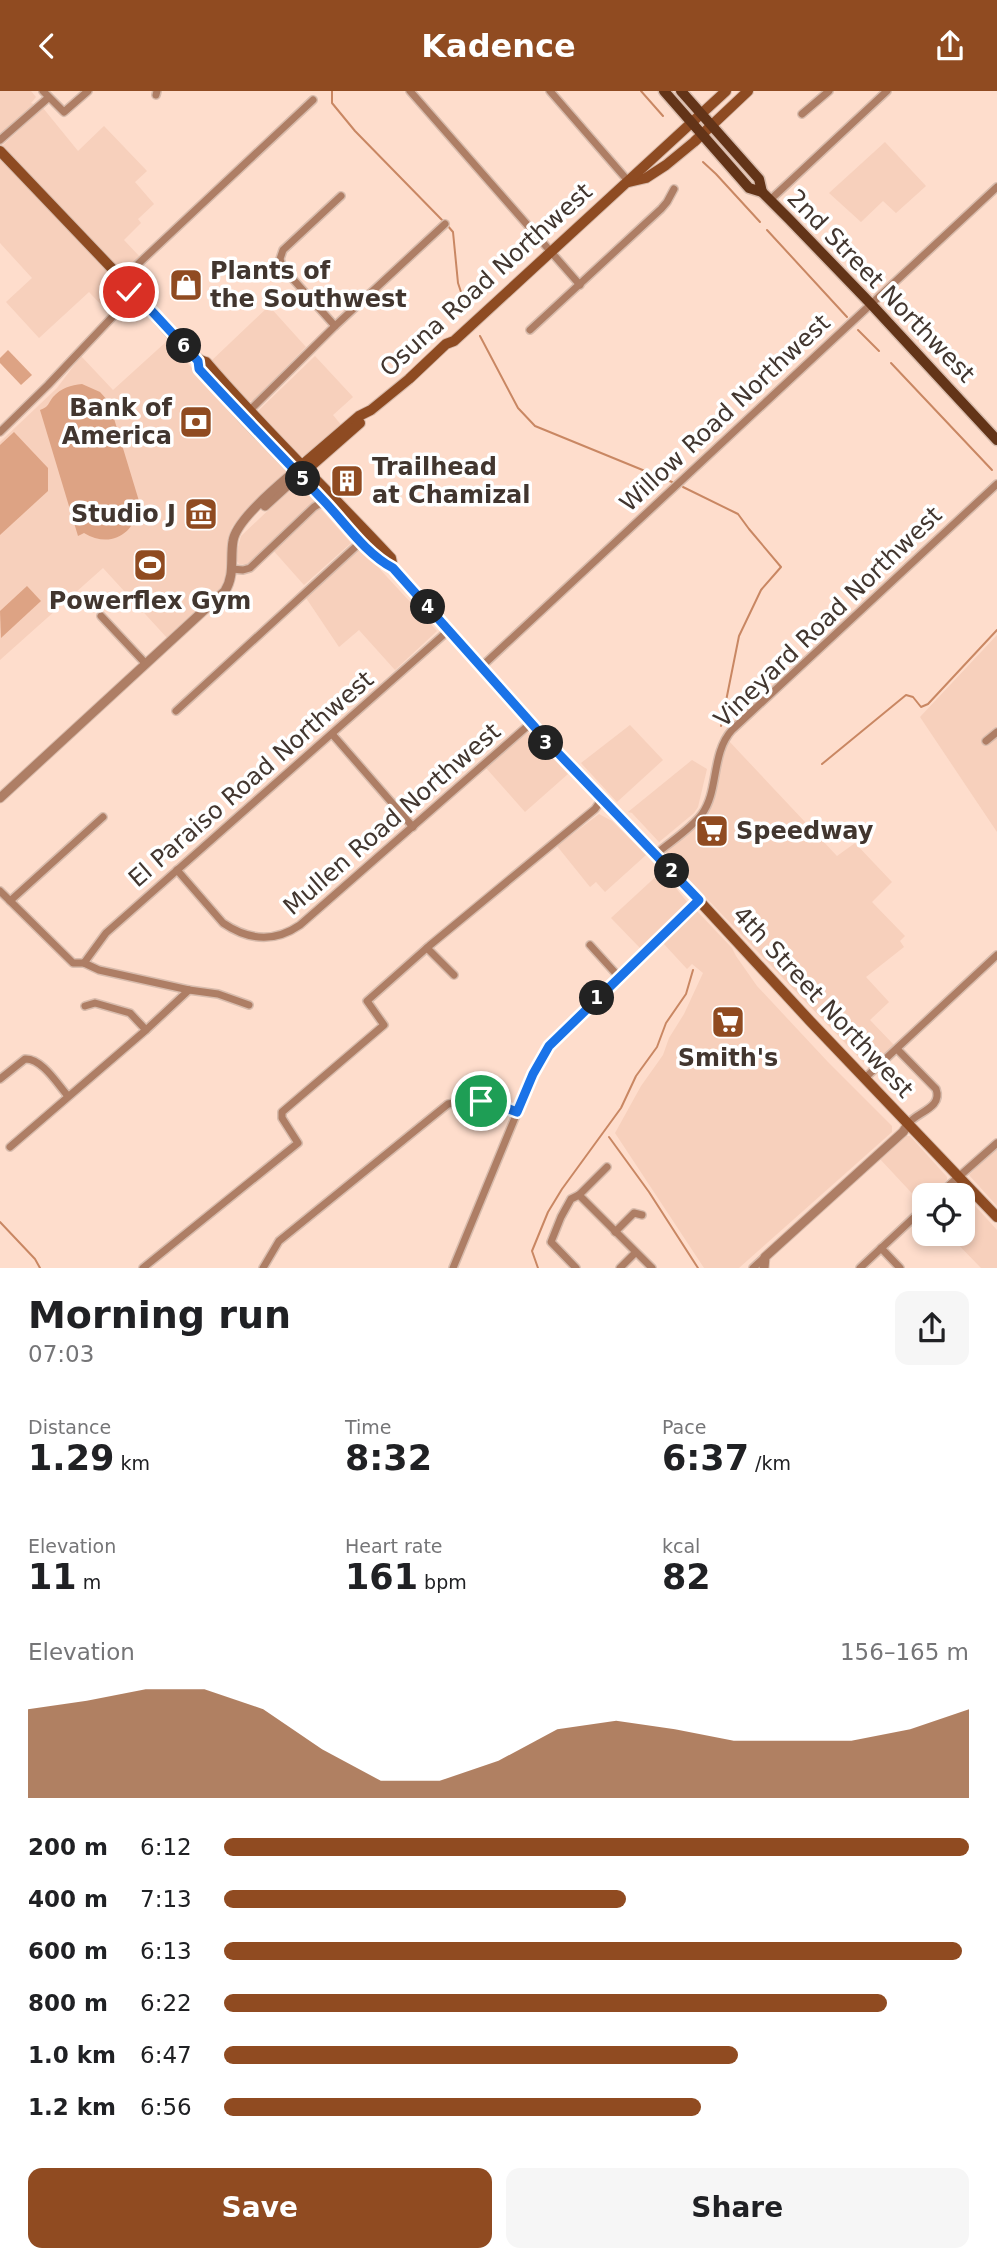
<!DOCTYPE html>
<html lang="en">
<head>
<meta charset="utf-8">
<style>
  :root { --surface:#fff; --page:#f6f6f6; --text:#202124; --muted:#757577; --accent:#904b21 }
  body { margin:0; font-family:"DejaVu Sans",sans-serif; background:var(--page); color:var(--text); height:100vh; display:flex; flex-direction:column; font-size:26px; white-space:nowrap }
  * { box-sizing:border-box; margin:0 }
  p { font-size:23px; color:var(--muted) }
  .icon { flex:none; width:38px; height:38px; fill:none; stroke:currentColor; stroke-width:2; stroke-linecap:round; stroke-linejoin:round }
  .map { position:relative; height:1177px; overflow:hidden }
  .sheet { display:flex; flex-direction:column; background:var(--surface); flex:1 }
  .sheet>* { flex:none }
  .buttons { position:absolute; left:912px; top:1092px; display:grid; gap:14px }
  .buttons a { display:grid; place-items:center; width:63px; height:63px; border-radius:14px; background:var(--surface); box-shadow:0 4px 10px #0003; font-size:35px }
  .pin { position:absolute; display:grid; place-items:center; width:60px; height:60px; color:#fff; margin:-30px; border:4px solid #fff; border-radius:50%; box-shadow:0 2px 7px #0007 }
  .km { position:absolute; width:35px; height:35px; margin:-18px; border-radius:50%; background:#222; color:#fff; font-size:19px; line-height:35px; text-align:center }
  .round { display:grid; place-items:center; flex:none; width:74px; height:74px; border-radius:14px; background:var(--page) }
  .summary { display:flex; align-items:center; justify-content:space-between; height:119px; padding:0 28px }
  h1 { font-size:38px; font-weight:700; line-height:52px }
  .metrics { display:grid; grid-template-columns:repeat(3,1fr); gap:10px; height:119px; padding:7px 28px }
  .metrics div { display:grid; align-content:center }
  .metrics b { font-size:35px; font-weight:700 }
  .metrics small { font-size:19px; font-weight:400 }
  .metrics p { font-size:19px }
  .chart { height:196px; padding:14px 28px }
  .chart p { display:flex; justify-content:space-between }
  .chart svg { width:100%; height:126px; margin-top:7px; fill:var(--accent); opacity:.7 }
  .primary-button { display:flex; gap:14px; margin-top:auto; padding:14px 28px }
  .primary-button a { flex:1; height:80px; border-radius:14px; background:var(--accent); color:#fff; font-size:28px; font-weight:700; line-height:80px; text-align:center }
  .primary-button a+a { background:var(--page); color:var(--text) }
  ul { padding:0 28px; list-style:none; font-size:23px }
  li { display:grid; grid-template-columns:112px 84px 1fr; align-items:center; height:52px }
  li i { height:18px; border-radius:9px; background:var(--accent) }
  header { display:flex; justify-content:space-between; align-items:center; height:91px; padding:0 28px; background:var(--accent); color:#fff; font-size:32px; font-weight:700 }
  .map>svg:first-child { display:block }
  .built { fill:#f7d0bc }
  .green { fill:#dda384 }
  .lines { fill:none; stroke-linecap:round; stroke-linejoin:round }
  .stream { stroke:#c98763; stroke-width:2 }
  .minor-casing { stroke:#d8bcad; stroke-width:10 }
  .tertiary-casing { stroke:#d8bcad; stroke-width:11 }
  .secondary-casing { stroke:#d8bcad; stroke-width:12 }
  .primary-casing { stroke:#d8bcad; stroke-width:13 }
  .minor { stroke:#ae7e65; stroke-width:7 }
  .tertiary { stroke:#ae7e65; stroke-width:9 }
  .secondary { stroke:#8e4b22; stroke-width:10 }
  .primary { stroke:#633418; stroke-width:10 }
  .route-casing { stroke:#fff; stroke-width:14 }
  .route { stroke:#1a73e8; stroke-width:9 }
  .labels { text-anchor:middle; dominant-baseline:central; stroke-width:7; stroke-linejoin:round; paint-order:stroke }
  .poi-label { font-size:24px; font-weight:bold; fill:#42362f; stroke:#fff; text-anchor:start }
  .street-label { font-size:24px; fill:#42362f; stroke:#fff }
</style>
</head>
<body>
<header><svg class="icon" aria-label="back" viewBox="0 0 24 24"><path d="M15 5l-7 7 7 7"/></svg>Kadence<svg class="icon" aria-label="share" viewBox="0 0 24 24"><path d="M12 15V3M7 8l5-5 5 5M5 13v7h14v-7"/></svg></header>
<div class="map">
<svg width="997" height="1177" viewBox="0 0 997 1177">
  <rect width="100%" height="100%" fill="#feddcc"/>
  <g class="built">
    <polygon points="0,0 31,0 36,6 31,12 34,13 0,46"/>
    <polygon points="43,17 78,60 104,35 147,80 135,91 154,113 138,128 141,132 124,149 140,166 125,181 122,180 2,55"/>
    <polygon points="885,51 926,95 896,122 883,110 861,131 829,102"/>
    <polygon points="0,67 120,192 126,205 110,223 89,201 39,247 6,211 32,187 0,152"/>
    <polygon points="269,215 306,256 254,309 248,311 209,272"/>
    <polygon points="167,250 288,381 252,418 240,426 232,436 228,447 226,488 222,498 168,548 103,477 0,569 0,351 57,297 81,265 113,299"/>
    <polygon points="315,265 353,306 333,324 342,335 307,364 302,365 298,364 259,324 258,320"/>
    <polygon points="297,392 302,392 319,410 303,420 251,472 247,474 239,473 237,470 236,463 241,445"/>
    <polygon points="319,416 351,452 304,494 272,458"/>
    <polygon points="359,459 363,460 437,540 395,579 359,539 339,556 306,507"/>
    <polygon points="997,544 997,741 920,626"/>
    <polygon points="630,634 663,669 617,711 581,672"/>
    <polygon points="529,642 568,683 525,721 486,677 523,643"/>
    <polygon points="728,649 837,765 855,752 892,791 872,811 905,845 900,850 904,856 866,886 889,911 870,929 895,955 870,978 666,765 667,758 705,725 709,719 722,664"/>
    <polygon points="692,669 707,678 698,716 694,722 659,751 632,722 628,721"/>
    <polygon points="599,723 612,730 646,764 605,801 596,791 590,796 557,755"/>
    <polygon points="662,780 688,812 640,857 611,827"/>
    <polygon points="696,819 732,857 736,865 757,895 828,971 892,1035 892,1041 739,1177 704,1177 615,1042 641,995 663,964 669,947 684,923 703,882 692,873 687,878 662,851"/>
    <polygon points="906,1045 910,1045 947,1086 947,1089 930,1104 924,1104 924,1110 921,1112 880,1068"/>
    <polygon points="996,1058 997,1059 997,1115 969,1084"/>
    <polygon points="953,1095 957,1095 997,1139 997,1177 981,1177 948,1143 962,1143 962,1104 943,1104"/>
  </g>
  <g class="green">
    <polygon points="8,259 32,284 21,294 0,272 0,267"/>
    <path d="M82,293L100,301L109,311L139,410C138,441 112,459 84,442L78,445L40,319C49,316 48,312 53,306C61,297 71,294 82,293Z"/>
    <polygon points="14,341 48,377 48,400 0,444 0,354"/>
    <polygon points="27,495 41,510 1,547 0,520"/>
  </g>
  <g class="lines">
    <g class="stream">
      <polyline points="332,0 332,12 355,40 443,130"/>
      <polyline points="641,0 663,25"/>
      <polyline points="703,71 716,83 760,131"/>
      <polyline points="447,134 453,141 458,192 467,219"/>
      <polyline points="767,139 847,226"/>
      <polyline points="858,239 879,260"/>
      <polyline points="480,245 518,317 535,335 672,391"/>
      <polyline points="891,272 992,379"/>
      <polyline points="683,396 738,423 749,438 781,476 761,499 739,545 721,635"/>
      <polyline points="822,673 906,604 913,606 921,616 928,613 997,539"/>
      <polyline points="609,1046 649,1101 698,1177"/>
      <polyline points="0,1131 35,1168 40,1177"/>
      <polyline points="538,1177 532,1160 548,1121 562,1098 621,1017 636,985 657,956 666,932 686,903 693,879"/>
    </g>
    <defs>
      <g id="minor">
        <polyline points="43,0 64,21 88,0"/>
        <polyline points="410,0 580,194"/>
        <polyline points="550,0 629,91"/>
        <polyline points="156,4 157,0"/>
        <polyline points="802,23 829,0"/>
        <polyline points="0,49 48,7"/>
        <polyline points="770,109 887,0"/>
        <polyline points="122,188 313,9"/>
        <polyline points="335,235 283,177 280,168 283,159 341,105"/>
        <polyline points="530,239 661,118 667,111 674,98"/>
        <polyline points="248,321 335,235 445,133"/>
        <polyline points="0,341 48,294 135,202"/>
        <polyline points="232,478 243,479 250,477 314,416 319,413 326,413"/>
        <polyline points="101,525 146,573"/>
        <polyline points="480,577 997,96"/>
        <polyline points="176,620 363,449"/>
        <polyline points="332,643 413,736"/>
        <polyline points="986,650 997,641"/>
        <path d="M656,763C670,751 691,738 702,723C719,700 711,662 732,639L997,393"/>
        <path d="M177,779L223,832C248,849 274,852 300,834L531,632"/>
        <polyline points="0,800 73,872 84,872 99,879 189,899 218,903 249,914"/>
        <polyline points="10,810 103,726"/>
        <polyline points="590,854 619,886"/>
        <polyline points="427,857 454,884"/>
        <polyline points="84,872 106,842 449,539"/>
        <polyline points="85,915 95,912 130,922 146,939"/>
        <path d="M897,958L936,998C943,1017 917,1021 909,1032"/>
        <polyline points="865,987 997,864"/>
        <path d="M0,988L25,968C42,967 58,994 68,1005"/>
        <polyline points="10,1056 146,939 189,899"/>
        <polyline points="579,1104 652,1177"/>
        <polyline points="938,1104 997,1052"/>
        <polyline points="615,1141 634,1122 642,1124"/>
        <polyline points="881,1157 900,1177"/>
        <polyline points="143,1177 298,1052 282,1027 282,1021 384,934 367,910 429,855 595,718 602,708"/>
        <path d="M263,1177L279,1150L448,1013C473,1007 494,1012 517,1021"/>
        <polyline points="453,1177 533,983 549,955 699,809"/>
        <polyline points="576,1177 551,1151 561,1126 571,1108 579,1104 607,1076"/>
        <polyline points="620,1177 635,1162"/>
        <polyline points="753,1177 765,1166"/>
        <polyline points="860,1177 924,1117"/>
      </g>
      <g id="tertiary">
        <polyline points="265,415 299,384"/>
        <path d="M0,707L225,500C235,484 230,467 233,450C236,429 279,394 295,380"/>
        <polyline points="764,1177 765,1166 903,1041 909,1032"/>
      </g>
      <g id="secondary">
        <polyline points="0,60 122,188 123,195 129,201 135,202"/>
        <polyline points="629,91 646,87 666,74 694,51 748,0"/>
        <path d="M122,188H129L135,195V202C149,217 190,269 206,271C264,339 330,401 391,467L393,477"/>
        <path d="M198,270L199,278L242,326L383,472L393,477L542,644C550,648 555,653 558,662L656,763L810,930L997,1126"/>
        <polyline points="295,380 359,325 371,319 409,288 446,253 454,250 726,0"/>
        <polyline points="303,382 360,332"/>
      </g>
      <g id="primary">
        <polyline points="664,0 749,97 762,101 789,128 871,213 997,349"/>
        <polyline points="681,0 759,88 762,101"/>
      </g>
    </defs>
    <use href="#minor" class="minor-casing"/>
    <use href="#tertiary" class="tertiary-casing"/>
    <use href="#secondary" class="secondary-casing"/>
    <use href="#primary" class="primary-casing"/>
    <use href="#minor" class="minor"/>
    <use href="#tertiary" class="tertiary"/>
    <use href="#secondary" class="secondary"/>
    <use href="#primary" class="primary"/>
  </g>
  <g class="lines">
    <defs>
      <path id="route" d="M129,201L135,202L198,270L199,278C240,323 283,366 324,410C345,432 366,463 393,477L540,642L544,651L558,662L699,809L549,955L533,983L517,1021L496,1013L481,1010"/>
    </defs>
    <use href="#route" class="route-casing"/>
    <use href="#route" class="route"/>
  </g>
  <defs>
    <symbol id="shop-square" viewBox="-11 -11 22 22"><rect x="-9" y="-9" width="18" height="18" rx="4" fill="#904b21" stroke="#fff"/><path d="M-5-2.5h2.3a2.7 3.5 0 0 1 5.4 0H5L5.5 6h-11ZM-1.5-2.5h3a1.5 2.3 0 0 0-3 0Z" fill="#fff"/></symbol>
    <symbol id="bank-square" viewBox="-11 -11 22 22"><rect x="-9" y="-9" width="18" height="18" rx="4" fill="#904b21" stroke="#fff"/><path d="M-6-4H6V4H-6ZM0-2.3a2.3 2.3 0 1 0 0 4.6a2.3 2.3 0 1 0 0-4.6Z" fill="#fff"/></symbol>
    <symbol id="building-square" viewBox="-11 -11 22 22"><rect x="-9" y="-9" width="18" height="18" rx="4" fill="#904b21" stroke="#fff"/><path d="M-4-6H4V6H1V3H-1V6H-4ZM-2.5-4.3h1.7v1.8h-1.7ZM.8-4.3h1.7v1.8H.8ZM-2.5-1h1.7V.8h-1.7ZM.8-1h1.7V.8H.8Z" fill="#fff"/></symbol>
    <symbol id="museum-square" viewBox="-11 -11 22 22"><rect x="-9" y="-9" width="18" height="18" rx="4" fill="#904b21" stroke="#fff"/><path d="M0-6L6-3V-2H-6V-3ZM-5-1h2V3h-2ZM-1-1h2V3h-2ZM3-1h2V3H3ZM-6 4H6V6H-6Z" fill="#fff"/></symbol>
    <symbol id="stadium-square" viewBox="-11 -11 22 22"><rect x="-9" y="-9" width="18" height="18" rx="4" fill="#904b21" stroke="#fff"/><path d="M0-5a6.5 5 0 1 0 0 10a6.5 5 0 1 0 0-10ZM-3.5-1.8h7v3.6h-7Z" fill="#fff"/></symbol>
    <symbol id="supermarket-square" viewBox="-11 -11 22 22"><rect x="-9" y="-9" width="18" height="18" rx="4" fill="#904b21" stroke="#fff"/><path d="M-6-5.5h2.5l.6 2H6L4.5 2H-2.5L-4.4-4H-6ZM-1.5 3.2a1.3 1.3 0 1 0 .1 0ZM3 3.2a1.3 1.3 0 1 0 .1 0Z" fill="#fff"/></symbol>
  </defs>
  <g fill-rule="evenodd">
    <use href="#shop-square" x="167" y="175" width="38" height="38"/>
    <use href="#bank-square" x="177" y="312" width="38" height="38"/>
    <use href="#building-square" x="328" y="371" width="38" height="38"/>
    <use href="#museum-square" x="182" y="404" width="38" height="38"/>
    <use href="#stadium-square" x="131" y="455" width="38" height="38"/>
    <use href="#supermarket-square" x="693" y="721" width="38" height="38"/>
    <use href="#supermarket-square" x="709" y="912" width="38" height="38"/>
  </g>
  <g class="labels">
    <g class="poi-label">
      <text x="210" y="180">Plants of<tspan x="210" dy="28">the Southwest</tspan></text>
      <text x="172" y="317" text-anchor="end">Bank of<tspan x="172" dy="28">America</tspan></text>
      <text x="372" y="376">Trailhead<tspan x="372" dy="28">at Chamizal</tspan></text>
      <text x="176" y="423" text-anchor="end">Studio J</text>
      <text x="150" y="510" text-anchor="middle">Powerflex Gym</text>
      <text x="736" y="740">Speedway</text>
      <text x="728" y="967" text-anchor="middle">Smith's</text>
    </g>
    <g class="street-label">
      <text transform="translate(486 189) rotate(-42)">Osuna Road Northwest</text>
      <text transform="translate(881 195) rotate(46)">2nd Street Northwest</text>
      <text transform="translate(725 322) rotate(-43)">Willow Road Northwest</text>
      <text transform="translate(828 526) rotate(-44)">Vineyard Road Northwest</text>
      <text transform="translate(251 688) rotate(-41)">El Paraiso Road Northwest</text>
      <text transform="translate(392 728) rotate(-41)">Mullen Road Northwest</text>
      <text transform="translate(823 911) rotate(47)">4th Street Northwest</text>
    </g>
  </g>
</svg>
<div class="buttons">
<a><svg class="icon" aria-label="locate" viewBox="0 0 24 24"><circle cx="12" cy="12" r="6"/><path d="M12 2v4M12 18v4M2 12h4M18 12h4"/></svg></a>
</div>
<div class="pin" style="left:481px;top:1010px;background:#1e9e55"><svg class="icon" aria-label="arrive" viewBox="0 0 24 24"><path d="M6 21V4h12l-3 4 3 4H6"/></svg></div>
<div class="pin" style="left:129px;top:201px;background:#d93025"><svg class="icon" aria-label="check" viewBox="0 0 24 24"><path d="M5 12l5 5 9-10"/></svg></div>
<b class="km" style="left:597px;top:907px">1</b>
<b class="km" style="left:672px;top:780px">2</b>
<b class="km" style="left:546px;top:652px">3</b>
<b class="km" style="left:428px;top:516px">4</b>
<b class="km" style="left:303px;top:388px">5</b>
<b class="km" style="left:184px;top:255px">6</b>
</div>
<section class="sheet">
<div class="summary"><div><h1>Morning run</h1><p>07:03</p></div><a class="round"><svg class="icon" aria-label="share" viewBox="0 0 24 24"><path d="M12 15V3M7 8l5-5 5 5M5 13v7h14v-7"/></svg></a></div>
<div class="metrics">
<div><p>Distance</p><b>1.29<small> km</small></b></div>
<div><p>Time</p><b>8:32</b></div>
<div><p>Pace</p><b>6:37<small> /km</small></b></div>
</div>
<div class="metrics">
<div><p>Elevation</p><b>11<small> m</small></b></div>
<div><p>Heart rate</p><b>161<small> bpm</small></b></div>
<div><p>kcal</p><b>82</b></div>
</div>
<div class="chart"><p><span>Elevation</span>156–165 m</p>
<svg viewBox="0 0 160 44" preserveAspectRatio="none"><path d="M0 44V13L10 10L20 6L30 6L40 13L50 27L60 38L70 38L80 31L90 20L100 17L110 20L120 24L130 24L140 24L150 20L160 13V44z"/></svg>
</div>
<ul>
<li><b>200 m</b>6:12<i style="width:100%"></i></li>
<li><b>400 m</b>7:13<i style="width:54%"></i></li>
<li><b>600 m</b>6:13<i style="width:99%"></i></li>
<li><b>800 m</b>6:22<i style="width:89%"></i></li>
<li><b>1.0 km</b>6:47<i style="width:69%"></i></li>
<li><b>1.2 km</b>6:56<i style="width:64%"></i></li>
</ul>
<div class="primary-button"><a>Save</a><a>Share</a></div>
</section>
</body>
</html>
